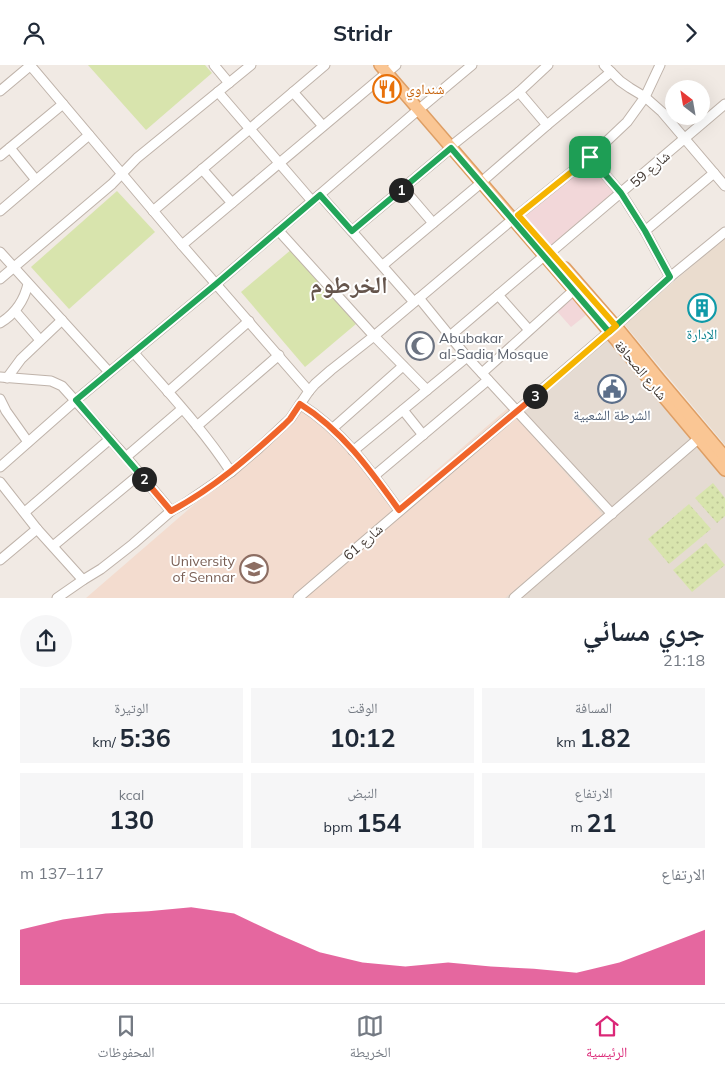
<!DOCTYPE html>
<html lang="ar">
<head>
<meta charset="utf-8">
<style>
  :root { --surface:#fff; --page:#f6f6f7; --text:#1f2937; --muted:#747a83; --line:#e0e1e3; --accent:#db2777 }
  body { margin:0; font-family:Mulish,"Noto Naskh Arabic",sans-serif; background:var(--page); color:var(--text); direction:rtl; height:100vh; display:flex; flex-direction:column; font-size:19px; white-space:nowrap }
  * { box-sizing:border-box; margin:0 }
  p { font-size:16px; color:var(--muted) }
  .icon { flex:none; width:28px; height:28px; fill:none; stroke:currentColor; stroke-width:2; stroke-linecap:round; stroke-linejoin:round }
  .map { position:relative; height:533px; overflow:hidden; direction:ltr }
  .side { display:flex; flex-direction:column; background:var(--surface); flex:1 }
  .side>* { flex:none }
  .needle { width:32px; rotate:329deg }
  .controls { position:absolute; left:665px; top:15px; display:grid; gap:10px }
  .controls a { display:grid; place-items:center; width:45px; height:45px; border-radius:50%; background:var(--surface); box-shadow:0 5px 20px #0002; font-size:25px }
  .pin { position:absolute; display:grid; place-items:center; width:42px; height:42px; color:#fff; margin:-21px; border-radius:10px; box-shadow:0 2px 8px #0006 }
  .km { position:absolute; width:25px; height:25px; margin:-12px; border-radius:50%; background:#222; color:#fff; font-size:14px; line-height:25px; text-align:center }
  .round { display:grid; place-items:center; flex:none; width:52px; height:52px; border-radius:26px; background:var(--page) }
  .head { display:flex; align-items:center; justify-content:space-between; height:85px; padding:0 20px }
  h1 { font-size:28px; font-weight:700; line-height:38px }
  .figures { display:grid; grid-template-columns:repeat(3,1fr); gap:8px; height:85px; padding:5px 20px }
  .figures div { display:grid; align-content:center; border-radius:0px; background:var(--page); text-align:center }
  .figures b { font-size:25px; font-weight:700 }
  .figures small { font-size:14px; font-weight:400 }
  .figures p { font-size:14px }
  .chart { height:140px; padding:10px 20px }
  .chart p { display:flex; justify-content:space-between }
  .chart svg { width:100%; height:90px; margin-top:5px; fill:var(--accent); opacity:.7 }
  header { display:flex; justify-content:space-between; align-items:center; height:65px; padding:0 20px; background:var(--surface); font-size:22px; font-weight:700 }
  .dock { display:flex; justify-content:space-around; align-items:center; height:70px; border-top:1px solid var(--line); background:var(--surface); font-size:14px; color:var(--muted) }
  .dock a { display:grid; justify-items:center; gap:2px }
  .dock .current { color:var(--accent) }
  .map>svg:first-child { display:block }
  .residential { fill:#e5dbd2 }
  .commercial { fill:#f3dccf }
  .education { fill:#eadcce }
  .medical { fill:#f2d7d9 }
  .green { fill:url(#green-dots) }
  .pitch { fill:#d8e4ad }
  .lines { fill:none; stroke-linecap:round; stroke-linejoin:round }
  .minor-casing { stroke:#bfb3aa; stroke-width:11 }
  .major-casing { stroke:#de9e64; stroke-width:14 }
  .minor { stroke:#fff; stroke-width:9 }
  .major { stroke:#fac694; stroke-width:11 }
  .split-1-casing { stroke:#fff; stroke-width:10 }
  .split-2-casing { stroke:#fff; stroke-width:10 }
  .split-3-casing { stroke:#fff; stroke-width:10 }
  .split-4-casing { stroke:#fff; stroke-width:10 }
  .split-1 { stroke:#22a559; stroke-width:6 }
  .split-2 { stroke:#22a559; stroke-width:6 }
  .split-3 { stroke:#f0652b; stroke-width:6 }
  .split-4 { stroke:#f5b400; stroke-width:6 }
  .labels { text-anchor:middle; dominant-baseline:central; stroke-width:4; stroke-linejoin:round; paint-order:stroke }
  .food-label { font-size:14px; fill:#c56008; stroke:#fff; text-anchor:start }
  .street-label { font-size:14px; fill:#433a34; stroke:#fff }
  .culture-label { font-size:14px; fill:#0d838f; stroke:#fff }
  .worship-label { font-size:14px; fill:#5b616d; stroke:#fff; text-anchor:start }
  .service-label { font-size:14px; fill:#4e5e75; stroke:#fff }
  .education-label { font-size:14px; fill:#785e54; stroke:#fff; text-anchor:end }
  .town-label { font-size:24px; font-weight:bold; fill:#65554c; stroke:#fff }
</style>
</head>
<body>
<header><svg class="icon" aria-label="forward" viewBox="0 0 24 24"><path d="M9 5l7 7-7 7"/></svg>Stridr<svg class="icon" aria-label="person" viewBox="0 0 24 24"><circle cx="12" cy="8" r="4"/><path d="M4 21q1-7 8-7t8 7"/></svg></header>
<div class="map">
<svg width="725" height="533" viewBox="0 0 725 533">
  <defs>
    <pattern id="green-dots" width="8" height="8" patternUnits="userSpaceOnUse" patternTransform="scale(1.25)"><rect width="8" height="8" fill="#d8e4ad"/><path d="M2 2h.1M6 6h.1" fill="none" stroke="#bbc495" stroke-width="1.8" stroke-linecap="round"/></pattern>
  </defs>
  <rect width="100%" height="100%" fill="#f1eae4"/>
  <polygon class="residential" points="615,267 725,398 725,533 303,533"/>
  <polygon class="commercial" points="308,341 395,441 508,343 603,450 505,533 86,533"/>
  <polygon class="education" points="725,173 725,380 624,259"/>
  <g class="medical">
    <polygon points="589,94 616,126 551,181 523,148"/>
    <polygon points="579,232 591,246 571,262 555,244 568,233 573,234"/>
  </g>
  <g class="green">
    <polygon points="713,418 725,433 725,451 717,458 695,433"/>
    <polygon points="689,439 711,464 669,499 648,474"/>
    <polygon points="706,478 725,500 692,527 673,505"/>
  </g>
  <g class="pitch">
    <polygon points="88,0 205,0 212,8 146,65"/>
    <polygon points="117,126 155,167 69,244 31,202"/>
    <polygon points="292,184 356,259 305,302 241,227"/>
  </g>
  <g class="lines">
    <defs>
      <g id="minor">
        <polyline points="30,0 182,180 309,326"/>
        <polyline points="214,0 229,18"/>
        <polyline points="604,0 620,16 630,23 645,32 662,47 725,121"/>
        <polyline points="0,26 31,0"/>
        <polyline points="218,27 312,136"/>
        <polyline points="293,27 323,61"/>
        <polyline points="519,27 547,60"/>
        <polyline points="423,41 472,0"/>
        <polyline points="455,78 519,27 548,0"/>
        <polyline points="10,83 36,115"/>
        <polyline points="0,91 63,39"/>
        <polyline points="590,92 621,128 645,166 670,212"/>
        <polyline points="202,104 232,138"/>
        <polyline points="486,113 547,60 611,7"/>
        <polyline points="403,123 433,158"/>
        <polyline points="320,130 414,237"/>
        <polyline points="0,146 89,70"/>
        <polyline points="153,146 325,0"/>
        <polyline points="518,150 590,92 627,57 645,32 660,0"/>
        <polyline points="278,165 374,271 427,325"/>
        <polyline points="352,166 451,83"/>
        <polyline points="645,166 714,108"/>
        <polyline points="182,180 396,0"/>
        <polyline points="0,187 109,307"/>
        <polyline points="551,187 725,39"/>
        <polyline points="383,200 481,118"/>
        <polyline points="0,214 112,119 137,93 251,0"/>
        <polyline points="498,230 529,265"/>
        <polyline points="419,233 467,292 612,449"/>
        <polyline points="15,246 40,275"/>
        <path d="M0,258C15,249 24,236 28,219"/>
        <polyline points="450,271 544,191"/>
        <path d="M134,288C167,326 203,364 231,407"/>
        <polyline points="482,308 574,225"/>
        <polyline points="0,312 51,316 62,321 126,392 171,446"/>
        <polyline points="7,313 21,294 62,255"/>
        <polyline points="168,327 249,256"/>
        <polyline points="0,334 6,346 28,377"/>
        <path d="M300,339C342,365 371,406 399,445"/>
        <polyline points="403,345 423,370"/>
        <polyline points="197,361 279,290"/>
        <polyline points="333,363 403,301"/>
        <polyline points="353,386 467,292"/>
        <polyline points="126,392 182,344"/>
        <polyline points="0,402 76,335 216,219 418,45"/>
        <polyline points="374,411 488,315"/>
        <polyline points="0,417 37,464 83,515"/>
        <polyline points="25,447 110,374"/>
        <polyline points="53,481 140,409"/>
        <polyline points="0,495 37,464"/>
        <polyline points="57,533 83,515 101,504 133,479 171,446 184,439 231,407 259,383 290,354 309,326 315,319 331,305 374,271 513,154"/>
        <polyline points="298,533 609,267 670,212 725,167"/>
        <polyline points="514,533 698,374"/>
      </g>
      <g id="major">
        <polyline points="380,0 574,225 725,405"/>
        <polyline points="565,203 619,265 659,314 725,392"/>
      </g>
    </defs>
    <use href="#minor" class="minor-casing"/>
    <use href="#major" class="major-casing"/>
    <use href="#minor" class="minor"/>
    <use href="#major" class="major"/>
  </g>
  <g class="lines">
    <defs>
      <polyline id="split-1" points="401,125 451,83 609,267 670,212 645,166 621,128 590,92"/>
      <polyline id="split-2" points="144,414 76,335 216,219 320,130 352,166 401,125"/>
      <path id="split-3" d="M144,414L171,446C214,423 248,393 284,360L290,354L300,339C342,365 371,406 399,445L535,331"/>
      <polyline id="split-4" points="535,331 616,261 518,150 590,92"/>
    </defs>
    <use href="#split-1" class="split-1-casing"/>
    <use href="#split-2" class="split-2-casing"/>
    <use href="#split-3" class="split-3-casing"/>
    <use href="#split-4" class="split-4-casing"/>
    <use href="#split-1" class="split-1"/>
    <use href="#split-2" class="split-2"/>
    <use href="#split-3" class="split-3"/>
    <use href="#split-4" class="split-4"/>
  </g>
  <defs>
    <symbol id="restaurant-ring" viewBox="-11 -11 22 22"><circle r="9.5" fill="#fff" stroke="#e8710a" stroke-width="1.5"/><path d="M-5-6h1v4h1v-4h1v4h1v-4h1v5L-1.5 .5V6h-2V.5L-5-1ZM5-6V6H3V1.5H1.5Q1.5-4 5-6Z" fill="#e8710a"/></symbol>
    <symbol id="building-ring" viewBox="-11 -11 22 22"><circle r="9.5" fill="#fff" stroke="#0f9aa8" stroke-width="1.5"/><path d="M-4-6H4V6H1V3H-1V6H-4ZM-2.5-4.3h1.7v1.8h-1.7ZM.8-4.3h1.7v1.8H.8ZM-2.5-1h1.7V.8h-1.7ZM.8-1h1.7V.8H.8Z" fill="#0f9aa8"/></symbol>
    <symbol id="mosque-ring" viewBox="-11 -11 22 22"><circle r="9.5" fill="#fff" stroke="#6b7280" stroke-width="1.5"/><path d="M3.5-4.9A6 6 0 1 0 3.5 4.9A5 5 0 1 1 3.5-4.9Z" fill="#6b7280"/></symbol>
    <symbol id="civic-ring" viewBox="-11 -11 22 22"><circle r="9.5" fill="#fff" stroke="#5c6f8a" stroke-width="1.5"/><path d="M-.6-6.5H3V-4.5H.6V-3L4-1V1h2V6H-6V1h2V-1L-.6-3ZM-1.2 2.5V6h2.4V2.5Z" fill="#5c6f8a"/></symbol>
    <symbol id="school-ring" viewBox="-11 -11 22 22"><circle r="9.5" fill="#fff" stroke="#8d6e63" stroke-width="1.5"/><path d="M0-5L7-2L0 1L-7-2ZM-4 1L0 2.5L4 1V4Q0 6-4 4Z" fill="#8d6e63"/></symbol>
  </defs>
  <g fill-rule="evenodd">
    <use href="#restaurant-ring" x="371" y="8" width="32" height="32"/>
    <use href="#building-ring" x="686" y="227" width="32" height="32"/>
    <use href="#mosque-ring" x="404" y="265" width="32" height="32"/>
    <use href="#civic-ring" x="596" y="308" width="32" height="32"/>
    <use href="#school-ring" x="238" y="488" width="32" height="32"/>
  </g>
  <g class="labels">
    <g class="food-label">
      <text x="406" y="24">شنداوي</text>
    </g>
    <g class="street-label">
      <text transform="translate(650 104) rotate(-41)">شارع 59</text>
      <text transform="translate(641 305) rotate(50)">شارع الصحافة</text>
      <text transform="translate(363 477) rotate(-41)">شارع 61</text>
    </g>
    <g class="culture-label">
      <text x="702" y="269">الإدارة</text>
    </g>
    <g class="worship-label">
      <text x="439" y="273">Abubakar<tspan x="439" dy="16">al-Sadiq Mosque</tspan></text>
    </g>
    <g class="service-label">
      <text x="612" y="350">الشرطة الشعبية</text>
    </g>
    <g class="education-label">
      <text x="235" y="496">University<tspan x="235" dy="16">of Sennar</tspan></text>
    </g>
    <g class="town-label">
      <text x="349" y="219">الخرطوم</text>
    </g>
  </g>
</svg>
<div class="controls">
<a><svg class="needle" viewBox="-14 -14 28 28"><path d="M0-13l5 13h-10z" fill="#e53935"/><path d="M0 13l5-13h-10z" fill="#747a83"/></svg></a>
</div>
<div class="pin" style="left:590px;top:92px;background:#1e9e55"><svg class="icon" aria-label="arrive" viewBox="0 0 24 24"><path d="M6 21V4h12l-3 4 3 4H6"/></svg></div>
<b class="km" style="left:401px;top:125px">1</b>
<b class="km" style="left:144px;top:414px">2</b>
<b class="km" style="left:535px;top:331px">3</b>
</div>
<section class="side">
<div class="head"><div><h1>جري مسائي</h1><p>21:18</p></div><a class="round"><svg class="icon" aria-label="share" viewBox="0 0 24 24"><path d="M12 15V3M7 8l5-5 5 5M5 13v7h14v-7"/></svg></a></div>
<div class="figures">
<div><p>المسافة</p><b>1.82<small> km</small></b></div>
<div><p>الوقت</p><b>10:12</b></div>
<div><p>الوتيرة</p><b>5:36<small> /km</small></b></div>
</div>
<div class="figures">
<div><p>الارتفاع</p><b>21<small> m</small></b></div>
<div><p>النبض</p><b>154<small> bpm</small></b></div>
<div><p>kcal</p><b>130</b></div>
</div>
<div class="chart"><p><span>الارتفاع</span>117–137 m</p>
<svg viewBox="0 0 160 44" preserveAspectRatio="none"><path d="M0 44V17L10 12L20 9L30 8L40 6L50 9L60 19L70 28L80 33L90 35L100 33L110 35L120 36L130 38L140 33L150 25L160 17V44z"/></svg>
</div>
</section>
<nav class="dock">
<a class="current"><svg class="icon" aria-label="home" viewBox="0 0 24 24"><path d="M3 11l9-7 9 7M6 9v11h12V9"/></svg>الرئيسية</a>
<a><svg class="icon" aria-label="map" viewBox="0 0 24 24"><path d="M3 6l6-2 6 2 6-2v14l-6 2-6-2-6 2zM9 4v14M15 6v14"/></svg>الخريطة</a>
<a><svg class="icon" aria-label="saved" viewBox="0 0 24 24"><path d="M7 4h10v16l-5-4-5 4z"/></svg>المحفوظات</a>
</nav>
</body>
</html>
